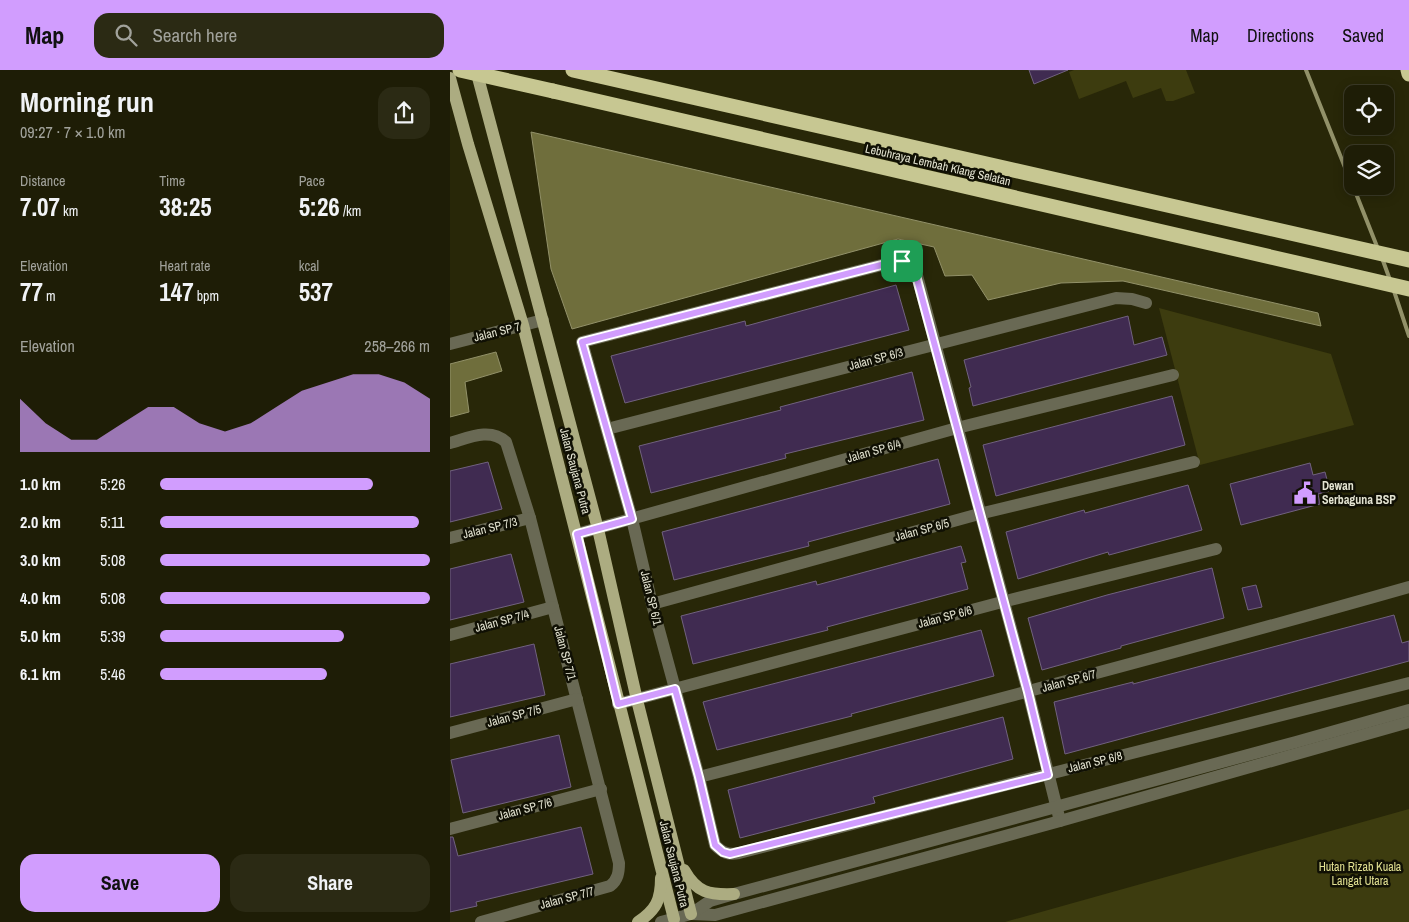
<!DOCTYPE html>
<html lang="en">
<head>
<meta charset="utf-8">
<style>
  :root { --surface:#1e1d06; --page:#2b2a14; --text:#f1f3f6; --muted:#a1a29b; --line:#3c3b28; --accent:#d19dfe }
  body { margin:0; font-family:"Archivo Narrow",sans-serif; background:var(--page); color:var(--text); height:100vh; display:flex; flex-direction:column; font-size:19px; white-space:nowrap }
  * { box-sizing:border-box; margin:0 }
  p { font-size:16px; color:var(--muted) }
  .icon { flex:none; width:28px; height:28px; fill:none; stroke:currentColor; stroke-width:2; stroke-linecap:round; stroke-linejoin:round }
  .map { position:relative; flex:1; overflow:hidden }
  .side { display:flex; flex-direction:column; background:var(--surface); width:450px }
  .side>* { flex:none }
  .controls { position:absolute; left:894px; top:15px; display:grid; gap:10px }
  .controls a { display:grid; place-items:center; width:50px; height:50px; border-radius:10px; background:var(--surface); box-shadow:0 2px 12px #0003,0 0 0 1px var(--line); font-size:25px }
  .pin { position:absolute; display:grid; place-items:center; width:42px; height:42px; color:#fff; margin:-21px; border-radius:10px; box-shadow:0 2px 8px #0006 }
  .round { display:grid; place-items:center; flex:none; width:52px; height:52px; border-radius:15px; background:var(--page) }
  .head { display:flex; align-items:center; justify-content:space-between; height:85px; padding:0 20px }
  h1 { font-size:28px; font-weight:800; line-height:38px }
  .metrics { display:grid; grid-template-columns:repeat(3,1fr); gap:8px; height:85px; padding:5px 20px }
  .metrics div { display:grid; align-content:center }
  .metrics b { font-size:25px; font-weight:800 }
  .metrics small { font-size:14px; font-weight:400 }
  .metrics p { font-size:14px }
  .chart { height:140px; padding:10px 20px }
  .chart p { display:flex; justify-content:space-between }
  .chart svg { width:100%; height:90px; margin-top:5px; fill:var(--accent); opacity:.7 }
  .button { display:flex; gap:10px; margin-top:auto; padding:10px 20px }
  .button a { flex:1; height:58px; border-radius:15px; background:var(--accent); color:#111; font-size:20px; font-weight:800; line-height:58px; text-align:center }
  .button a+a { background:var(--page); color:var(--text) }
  ul { padding:0 20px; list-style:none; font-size:16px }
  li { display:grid; grid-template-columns:80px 60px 1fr; align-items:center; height:38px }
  li i { height:12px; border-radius:6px; background:var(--accent) }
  header { display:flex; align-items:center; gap:30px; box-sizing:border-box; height:70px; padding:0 25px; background:var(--accent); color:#111 }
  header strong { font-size:24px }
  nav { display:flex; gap:28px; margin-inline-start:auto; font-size:18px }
  .search { width:350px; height:45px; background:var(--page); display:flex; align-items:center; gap:12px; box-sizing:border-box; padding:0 18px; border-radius:15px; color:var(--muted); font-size:19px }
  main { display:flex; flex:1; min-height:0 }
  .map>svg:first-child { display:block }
  .green { fill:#3d3c0f }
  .water { fill:#6f6e3c; stroke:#929169 }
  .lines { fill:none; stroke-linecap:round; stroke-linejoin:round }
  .stream { stroke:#929169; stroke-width:4 }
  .building { fill:#402b51; stroke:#71627f }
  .minor { stroke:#696954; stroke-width:12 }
  .major { stroke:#acac81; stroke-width:12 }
  .highway { stroke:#c7c792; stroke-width:15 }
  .highway-bridge { stroke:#c7c792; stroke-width:15 }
  .route-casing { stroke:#fff; stroke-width:10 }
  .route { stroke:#d19dfe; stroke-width:6 }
  .labels { text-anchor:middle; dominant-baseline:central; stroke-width:5; stroke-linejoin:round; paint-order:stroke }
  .street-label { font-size:12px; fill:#e3e3d1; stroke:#101004 }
  .poi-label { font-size:12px; font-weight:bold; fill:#e3e3d1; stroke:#101004; text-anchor:start }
  .park-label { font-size:12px; fill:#e2e192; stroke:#101004 }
</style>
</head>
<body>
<header>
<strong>Map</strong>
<div class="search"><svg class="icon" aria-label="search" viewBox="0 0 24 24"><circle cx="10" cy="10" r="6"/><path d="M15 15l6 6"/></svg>Search here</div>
<nav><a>Map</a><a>Directions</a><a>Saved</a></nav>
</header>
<main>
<section class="side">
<div class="head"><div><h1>Morning run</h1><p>09:27 · 7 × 1.0 km</p></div><a class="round"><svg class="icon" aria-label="share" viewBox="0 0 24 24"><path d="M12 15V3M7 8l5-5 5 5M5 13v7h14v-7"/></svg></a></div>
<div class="metrics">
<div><p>Distance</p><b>7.07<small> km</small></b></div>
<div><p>Time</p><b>38:25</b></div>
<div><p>Pace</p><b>5:26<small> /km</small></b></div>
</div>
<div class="metrics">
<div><p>Elevation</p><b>77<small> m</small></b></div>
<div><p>Heart rate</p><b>147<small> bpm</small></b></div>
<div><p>kcal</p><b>537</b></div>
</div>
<div class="chart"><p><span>Elevation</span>258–266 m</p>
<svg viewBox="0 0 160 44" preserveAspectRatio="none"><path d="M0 44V18L10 30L20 38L30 38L40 30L50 22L60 22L70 30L80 34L90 30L100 22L110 14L120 10L130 6L140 6L150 10L160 18V44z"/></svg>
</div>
<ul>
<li><b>1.0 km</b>5:26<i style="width:79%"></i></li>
<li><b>2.0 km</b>5:11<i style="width:96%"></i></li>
<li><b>3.0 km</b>5:08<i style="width:100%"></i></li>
<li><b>4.0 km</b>5:08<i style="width:100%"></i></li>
<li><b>5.0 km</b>5:39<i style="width:68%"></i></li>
<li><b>6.1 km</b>5:46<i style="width:62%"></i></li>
</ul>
<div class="button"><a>Save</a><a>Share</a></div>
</section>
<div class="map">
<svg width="959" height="852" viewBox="0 0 959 852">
  <rect width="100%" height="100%" fill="#282708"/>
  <g class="green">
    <polygon points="624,0 736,0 745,23 723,31 716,31 711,18 683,28 676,11 629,29 619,2"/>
    <polygon points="709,238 881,284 904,355 750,395"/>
    <polygon points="959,739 959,852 555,852"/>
  </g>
  <g class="water">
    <polygon points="81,62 868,243 871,256 673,211 611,213 538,230 522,205 495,206 484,177 448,169 122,259 101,199"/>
    <polygon points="46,282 52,301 15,312 19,342 0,347 0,294"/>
  </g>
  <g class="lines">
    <g class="stream">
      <polyline points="856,0 902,115"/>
      <polyline points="903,116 928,179"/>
      <polyline points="932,188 940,210"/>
      <polyline points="944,221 959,266"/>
    </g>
  </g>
  <g class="building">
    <polygon points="579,0 618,0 584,14"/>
    <polygon points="446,215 459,260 175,333 161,286 295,251 296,256"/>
    <polygon points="678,246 684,275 712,267 717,285 523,336 519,318 521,317 514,290"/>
    <polygon points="462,302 474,350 335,384 336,388 201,423 189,376 331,340 330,337"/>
    <polygon points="722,326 735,375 546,426 533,375"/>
    <polygon points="488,389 500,434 358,472 359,476 224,510 212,462"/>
    <polygon points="38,392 52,439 0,452 0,401"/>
    <polygon points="860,393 863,405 875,402 880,421 868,424 870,434 791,455 780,414"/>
    <polygon points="738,415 752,460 659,485 658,482 568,509 556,462 634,440 635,443"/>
    <polygon points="511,476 516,492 511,493 518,519 377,557 378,560 243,594 231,546 366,511 367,515"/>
    <polygon points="61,484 74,532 0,550 0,499"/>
    <polygon points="762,498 774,548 671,576 671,578 592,600 578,548 657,525"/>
    <polygon points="806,515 812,537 798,540 792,518"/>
    <polygon points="944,545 952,573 959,571 959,591 615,684 604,632 683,612 683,614"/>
    <polygon points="531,560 544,606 401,644 402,646 267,680 253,632"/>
    <polygon points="84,574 95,625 0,647 0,594"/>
    <polygon points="553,647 563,689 423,727 425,733 290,768 278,720"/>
    <polygon points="109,665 121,717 13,743 1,690"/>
    <polygon points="131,757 143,804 26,832 27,836 0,842 0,767 3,767 8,786"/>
  </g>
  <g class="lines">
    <g class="minor">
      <polyline points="0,274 93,250"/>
      <polyline points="157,359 666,228 682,229 696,233"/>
      <path d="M0,373C18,368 40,357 56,372L80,448L169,793C169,802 168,810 160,816L31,852"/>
      <polyline points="127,464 507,358 723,305"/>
      <polyline points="0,468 80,448"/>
      <polyline points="202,534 529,444 744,392"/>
      <polyline points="0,565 103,537"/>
      <polyline points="168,634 552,532 766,479"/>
      <polyline points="0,663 127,629"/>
      <path d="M249,707C487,646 723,584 959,517"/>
      <path d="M610,751L578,622L465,198L457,192L447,191L132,272L182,449L202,534L249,707L265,775C273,783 278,785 289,783C512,726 736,669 959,613"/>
      <polyline points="0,759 151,719"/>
      <polyline points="241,844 265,845 610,751 959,652"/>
      <polyline points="211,852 241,844 260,831 284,824 846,672 959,640"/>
    </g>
    <g class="major">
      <polyline points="26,0 148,459 187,630 241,844"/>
      <polyline points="0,8 18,74 73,255 224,849"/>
      <path d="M234,800C247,823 259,825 284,824"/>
      <path d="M188,852C206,840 211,830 211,808"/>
    </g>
    <g class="highway">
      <polyline points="123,0 959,190"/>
      <polyline points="958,0 959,4"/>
      <polyline points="103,21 959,219"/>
    </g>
    <polyline class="highway-bridge" points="10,0 103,21"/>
  </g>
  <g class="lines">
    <defs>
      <polygon id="route" points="447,191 457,192 464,198 578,622 598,705 280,784 273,782 265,775 249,707 225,619 168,634 127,464 182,449 132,272"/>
    </defs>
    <use href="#route" class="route-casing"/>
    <use href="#route" class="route"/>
  </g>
  <defs>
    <symbol id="civic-bare" viewBox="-9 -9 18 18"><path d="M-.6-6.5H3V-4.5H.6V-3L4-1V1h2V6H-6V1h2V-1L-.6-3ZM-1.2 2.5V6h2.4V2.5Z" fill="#d19dfe" stroke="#101004" stroke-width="2.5" paint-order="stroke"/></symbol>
  </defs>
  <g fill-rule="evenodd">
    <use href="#civic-bare" x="839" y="407" width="32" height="32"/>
  </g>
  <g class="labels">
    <g class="street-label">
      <text transform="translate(488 95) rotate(13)">Lebuhraya Lembah Klang Selatan</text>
      <text transform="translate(47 262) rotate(-14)">Jalan SP 7</text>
      <text transform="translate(426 289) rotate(-15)">Jalan SP 6/3</text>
      <text transform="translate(424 381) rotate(-16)">Jalan SP 6/4</text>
      <text transform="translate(125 401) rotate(75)">Jalan Saujana Putra</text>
      <text transform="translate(40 458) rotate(-14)">Jalan SP 7/3</text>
      <text transform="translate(472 460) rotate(-15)">Jalan SP 6/5</text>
      <text transform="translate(201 528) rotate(76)">Jalan SP 6/1</text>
      <text transform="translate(495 547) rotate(-15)">Jalan SP 6/6</text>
      <text transform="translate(52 551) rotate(-15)">Jalan SP 7/4</text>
      <text transform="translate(115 583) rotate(75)">Jalan SP 7/1</text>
      <text transform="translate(619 611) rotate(-15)">Jalan SP 6/7</text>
      <text transform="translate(64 646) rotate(-15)">Jalan SP 7/5</text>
      <text transform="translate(645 692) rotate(-14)">Jalan SP 6/8</text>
      <text transform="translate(75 739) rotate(-15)">Jalan SP 7/6</text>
      <text transform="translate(224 794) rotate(76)">Jalan Saujana Putra</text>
      <text transform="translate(117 828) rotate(-15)">Jalan SP 7/7</text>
    </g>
    <g class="poi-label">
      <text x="872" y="416">Dewan<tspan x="872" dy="14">Serbaguna BSP</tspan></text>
    </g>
    <g class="park-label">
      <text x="910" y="797">Hutan Rizab Kuala<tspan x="910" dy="14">Langat Utara</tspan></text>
    </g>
  </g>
</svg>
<div class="controls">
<a><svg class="icon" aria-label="locate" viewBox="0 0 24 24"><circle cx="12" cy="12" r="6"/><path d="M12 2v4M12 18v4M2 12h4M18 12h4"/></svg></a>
<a><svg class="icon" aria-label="layers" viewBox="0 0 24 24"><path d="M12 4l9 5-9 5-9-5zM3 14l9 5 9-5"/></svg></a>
</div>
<div class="pin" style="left:452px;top:191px;background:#1e9e55"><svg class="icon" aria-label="arrive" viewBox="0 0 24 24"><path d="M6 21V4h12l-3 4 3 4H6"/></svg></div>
</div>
</main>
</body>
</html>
